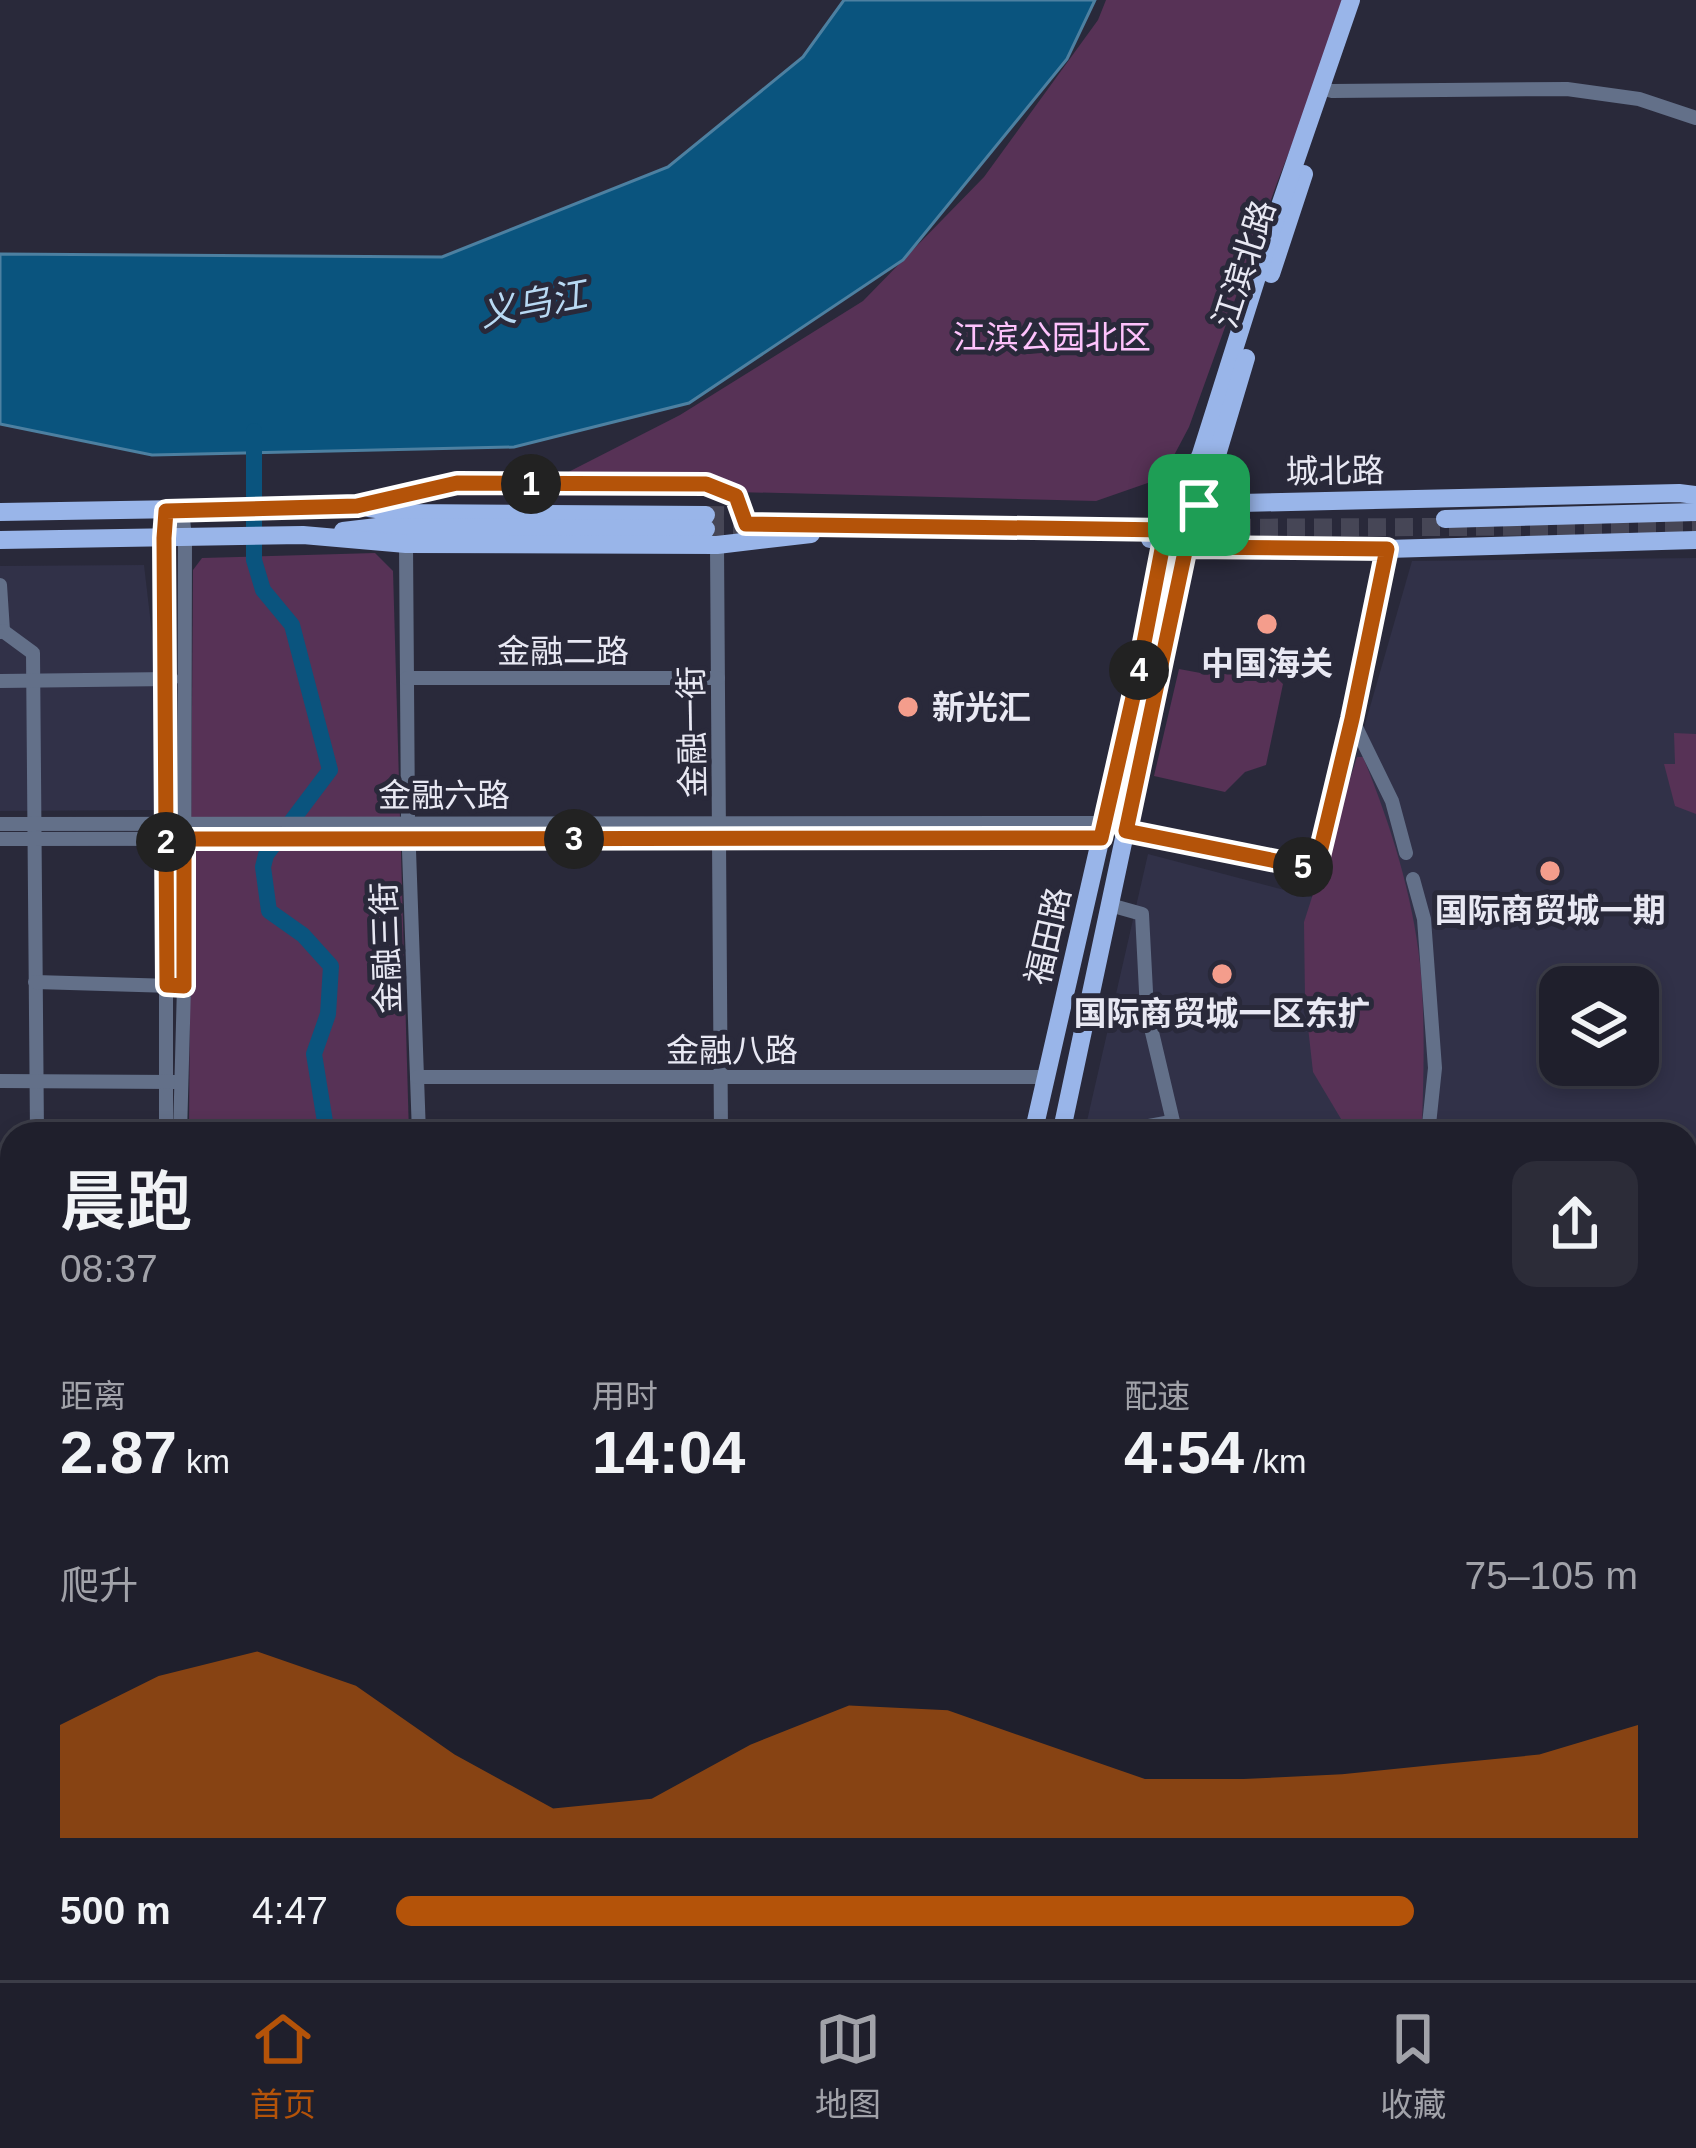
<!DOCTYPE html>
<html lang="zh">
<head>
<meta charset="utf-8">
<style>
  :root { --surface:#1f1f2c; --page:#2c2c38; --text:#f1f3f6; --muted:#a1a2a9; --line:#3c3d48; --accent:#b45309 }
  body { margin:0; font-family:Helvetica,"Noto Sans SC",sans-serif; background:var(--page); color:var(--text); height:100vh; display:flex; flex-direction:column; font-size:45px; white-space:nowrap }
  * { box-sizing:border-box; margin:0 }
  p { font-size:39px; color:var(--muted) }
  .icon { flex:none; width:66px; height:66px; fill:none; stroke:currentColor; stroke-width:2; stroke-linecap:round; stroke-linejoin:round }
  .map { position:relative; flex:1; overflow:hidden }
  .details { position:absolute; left:0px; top:1122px; width:1698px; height:858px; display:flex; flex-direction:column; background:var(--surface); border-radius:36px 36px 0 0; box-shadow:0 6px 18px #0003,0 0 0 3px var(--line) }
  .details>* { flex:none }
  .controls { position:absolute; left:1539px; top:966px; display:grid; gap:24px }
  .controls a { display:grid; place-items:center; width:120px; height:120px; border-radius:24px; background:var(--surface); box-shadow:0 6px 18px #0003,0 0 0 3px var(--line); font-size:60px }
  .pin { position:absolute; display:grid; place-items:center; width:102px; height:102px; color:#fff; margin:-51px; border-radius:24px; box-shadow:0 6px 18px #0006 }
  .km { position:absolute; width:60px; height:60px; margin:-30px; border-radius:50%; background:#222; color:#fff; font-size:33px; line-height:60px; text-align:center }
  .round { display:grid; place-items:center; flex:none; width:126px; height:126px; border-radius:24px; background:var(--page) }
  .overview { display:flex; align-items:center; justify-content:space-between; height:204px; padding:0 60px }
  h1 { font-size:66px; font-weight:600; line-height:90px }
  .stats { display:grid; grid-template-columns:repeat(3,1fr); gap:18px; height:204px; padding:12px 60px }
  .stats div { display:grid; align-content:center }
  .stats b { font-size:60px; font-weight:600 }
  .stats small { font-size:33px; font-weight:400 }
  .stats p { font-size:33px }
  .chart { height:336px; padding:24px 60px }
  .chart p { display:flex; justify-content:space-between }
  .chart svg { width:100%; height:216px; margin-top:12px; fill:var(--accent); opacity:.7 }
  ul { padding:0 60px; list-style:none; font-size:39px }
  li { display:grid; grid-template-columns:192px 144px 1fr; align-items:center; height:90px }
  li i { height:30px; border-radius:15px; background:var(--accent) }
  .menu { display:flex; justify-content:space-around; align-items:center; height:168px; border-top:3px solid var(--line); background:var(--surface); font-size:33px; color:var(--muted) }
  .menu a { display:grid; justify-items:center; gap:6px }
  .menu .selected { color:var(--accent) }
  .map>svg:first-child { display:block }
  .built { fill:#313148; fill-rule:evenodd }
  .green { fill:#573256 }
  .water { fill:#0a547e; stroke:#4d80a1; stroke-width:3 }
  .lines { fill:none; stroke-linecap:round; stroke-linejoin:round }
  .river { stroke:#0a547e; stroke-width:16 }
  .major-tunnel { stroke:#464656; stroke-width:18; stroke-dasharray:18 9; stroke-linecap:butt }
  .highway-tunnel { stroke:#464656; stroke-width:21; stroke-dasharray:21 10; stroke-linecap:butt }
  .minor { stroke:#637089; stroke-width:14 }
  .major { stroke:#99b5e9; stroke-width:18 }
  .highway { stroke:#bcd0f6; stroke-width:21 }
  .route-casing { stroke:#fff; stroke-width:24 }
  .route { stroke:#b45309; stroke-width:15 }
  .poi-dot { fill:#f49d8c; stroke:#29293a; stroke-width:4.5 }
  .labels { text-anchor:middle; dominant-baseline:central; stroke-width:10; stroke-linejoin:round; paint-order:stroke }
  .street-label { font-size:33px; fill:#e8e8f3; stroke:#29293a }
  .park-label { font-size:33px; fill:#fec2fc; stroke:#29293a }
  .poi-label { font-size:33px; font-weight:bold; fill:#e8e8f3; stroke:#29293a }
  .water-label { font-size:36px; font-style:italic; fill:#b8d9f3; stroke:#29293a }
</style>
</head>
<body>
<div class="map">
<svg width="1696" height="1980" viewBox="0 0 1696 1980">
  <rect width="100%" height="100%" fill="#29293a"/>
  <g class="built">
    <path d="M1696,558V1256L1686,1283V1134H1084L1148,854L1315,898L1412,561ZM1560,987H1638V1065H1560Z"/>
    <polygon points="144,565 155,659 157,810 0,811 0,566"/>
    <polygon points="815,1968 1397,1968 1392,1980 811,1980"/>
  </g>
  <g class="green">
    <polygon points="1106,0 1348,0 1277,183 1189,427 1162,478 1096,501 539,487 680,415 863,301 984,177 1098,20"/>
    <polygon points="375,553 393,571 409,1134 189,1134 193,570 202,558"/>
    <polygon points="1230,660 1249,668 1268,670 1283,684 1266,765 1245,772 1225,792 1154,776 1179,669 1206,674 1209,663"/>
    <polygon points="1674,733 1696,734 1696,814 1675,806 1664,764 1675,764"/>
    <path d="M1357,757H1363C1390,823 1412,892 1420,964C1425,1017 1424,1069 1422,1123L1420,1134H1350L1313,1072L1305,1000L1304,922Z"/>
    <polygon points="12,1365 12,1968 745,1968 741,1980 0,1980 0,1366"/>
    <polygon points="1004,1968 1089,1968 1085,1980 1009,1980"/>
    <polygon points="1330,1968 1380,1968 1375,1980 1320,1980"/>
  </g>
  <polygon class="water" points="844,0 1095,0 1067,59 903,260 689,403 514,447 152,455 0,424 0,254 442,257 668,167 803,57"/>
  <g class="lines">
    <polyline class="river" points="254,431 254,560 263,590 292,625 330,770 266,855 263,867 269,911 303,935 331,966 328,1014 314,1054 327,1134"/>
    <g class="major-tunnel">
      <polyline points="706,515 755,516"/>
      <polyline points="1179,528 1696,526"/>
      <polyline points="706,529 761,529"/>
    </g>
    <g class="highway-tunnel">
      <polyline points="0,1328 12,1328"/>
      <polyline points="1686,1515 1696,1518"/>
    </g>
    <g class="minor">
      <polyline points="1320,88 1332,91 1567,89 1639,99 1696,118"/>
      <polyline points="166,511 166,1134"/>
      <polyline points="406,544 408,822 419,1134"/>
      <polyline points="717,545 721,1134"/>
      <polyline points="0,585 3,631 0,632"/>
      <polyline points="3,631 33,653 37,1134"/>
      <polyline points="407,678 718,678"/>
      <polyline points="0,681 172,679"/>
      <polyline points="1352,719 1392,801 1406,853"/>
      <polyline points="0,824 1105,823"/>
      <polyline points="1127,831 1316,869 1352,719 1387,549"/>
      <polyline points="0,839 1101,838"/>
      <polyline points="1413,879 1424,919 1435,1068 1428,1134"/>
      <polyline points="1110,905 1142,914 1147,1011 1176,1134"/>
      <polyline points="35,982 173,986"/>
      <polyline points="417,1077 1047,1077"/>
      <polyline points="0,1081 176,1082"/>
      <polyline points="180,1134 184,986 185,537 182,511"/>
      <polyline points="1105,1134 1171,1122"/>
      <polyline points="0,1350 12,1350"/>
      <polyline points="1686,1490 1696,1487"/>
      <polyline points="892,1968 908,1980"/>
      <polyline points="1145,1968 1151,1974"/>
      <polyline points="934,1980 943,1968"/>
      <polyline points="1471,1980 1477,1968"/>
    </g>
    <g class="major">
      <polyline points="1271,274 1304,174"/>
      <polyline points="369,508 405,513 706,515"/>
      <polyline points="0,512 357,506 457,483 706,484 736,496 746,524 1167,530 1199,504 1679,493 1696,495"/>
      <polyline points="1445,519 1696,512"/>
      <polyline points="343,531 377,527 706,529"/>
      <polyline points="1150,539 1164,540 1186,547 1292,549 1387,549 1696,540"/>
      <polyline points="0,540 303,535 406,544 717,545 811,534"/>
      <polyline points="1033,1134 1136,684 1164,540 1201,454 1274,223 1351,0"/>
      <polyline points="1061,1134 1186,547 1199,504 1206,492 1246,358"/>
      <polyline points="0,1311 12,1311"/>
      <polyline points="0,1338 12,1338"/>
      <polyline points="1686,1364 1696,1342"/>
      <polyline points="1686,1448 1696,1426"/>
      <polyline points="1686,1504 1696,1506"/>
      <polyline points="1686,1528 1696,1531"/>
      <polyline points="767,1980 771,1968"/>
      <polyline points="1415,1980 1421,1968"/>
      <polyline points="1454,1980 1459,1968"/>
    </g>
    <polyline class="highway" points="0,1297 12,1297"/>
  </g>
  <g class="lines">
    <defs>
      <polyline id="route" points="1199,505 1167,530 746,524 736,496 706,484 457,483 357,506 166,511 164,538 167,985 184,986 184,839 1101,838 1136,684 1164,539 1186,547 1387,549 1352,719 1316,869 1126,831 1186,547 1199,505"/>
    </defs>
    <use href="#route" class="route-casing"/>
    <use href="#route" class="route"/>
  </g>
  <g class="poi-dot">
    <circle cx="1267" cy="624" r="12"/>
    <circle cx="908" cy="707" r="12"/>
    <circle cx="1550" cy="871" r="12"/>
    <circle cx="1222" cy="974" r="12"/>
  </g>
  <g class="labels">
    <g class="street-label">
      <text transform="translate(1244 264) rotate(-72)">江滨北路</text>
      <text transform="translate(1335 471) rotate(-1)">城北路</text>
      <text x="563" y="651">金融二路</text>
      <text transform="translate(692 732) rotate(-91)">金融一街</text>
      <text x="444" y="795">金融六路</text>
      <text transform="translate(1048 936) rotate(-77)">福田路</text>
      <text transform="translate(386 948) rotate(-92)">金融三街</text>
      <text x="732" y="1050">金融八路</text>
    </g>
    <g class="park-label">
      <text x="1052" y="337">江滨公园北区</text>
    </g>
    <g class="poi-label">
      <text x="1267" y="663">中国海关</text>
      <text x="932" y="707" text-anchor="start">新光汇</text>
      <text x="1550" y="910">国际商贸城一期</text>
      <text x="1222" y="1013">国际商贸城一区东扩</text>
    </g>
    <g class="water-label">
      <text transform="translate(533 304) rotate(-11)">义乌江</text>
    </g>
  </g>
</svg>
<div class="controls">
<a><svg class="icon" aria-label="layers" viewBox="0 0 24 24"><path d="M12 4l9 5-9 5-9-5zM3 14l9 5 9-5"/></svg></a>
</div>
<div class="pin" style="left:1199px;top:505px;background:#1e9e55"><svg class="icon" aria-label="arrive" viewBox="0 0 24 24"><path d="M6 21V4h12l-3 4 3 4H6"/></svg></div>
<b class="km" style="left:531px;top:484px">1</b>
<b class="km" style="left:166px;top:842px">2</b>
<b class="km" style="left:574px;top:839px">3</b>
<b class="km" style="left:1139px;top:670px">4</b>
<b class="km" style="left:1303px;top:867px">5</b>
<section class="details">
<div class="overview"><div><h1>晨跑</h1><p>08:37</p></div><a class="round"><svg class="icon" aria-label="share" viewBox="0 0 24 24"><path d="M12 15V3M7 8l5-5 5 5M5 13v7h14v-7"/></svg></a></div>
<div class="stats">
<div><p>距离</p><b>2.87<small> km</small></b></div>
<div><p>用时</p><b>14:04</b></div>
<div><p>配速</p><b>4:54<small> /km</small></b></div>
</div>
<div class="chart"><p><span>爬升</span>75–105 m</p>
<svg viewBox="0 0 160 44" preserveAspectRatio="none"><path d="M0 44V21L10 11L20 6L30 13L40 27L50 38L60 36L70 25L80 17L90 18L100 25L110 32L120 32L130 31L140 29L150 27L160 21V44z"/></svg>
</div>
<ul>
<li><b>500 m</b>4:47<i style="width:82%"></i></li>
</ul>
</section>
</div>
<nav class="menu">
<a class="selected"><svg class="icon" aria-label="home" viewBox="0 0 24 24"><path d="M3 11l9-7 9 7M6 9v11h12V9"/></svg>首页</a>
<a><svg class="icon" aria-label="map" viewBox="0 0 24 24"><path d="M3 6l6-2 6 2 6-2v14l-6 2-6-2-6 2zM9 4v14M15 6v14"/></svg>地图</a>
<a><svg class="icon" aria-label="saved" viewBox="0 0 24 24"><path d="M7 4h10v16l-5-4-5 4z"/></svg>收藏</a>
</nav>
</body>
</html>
